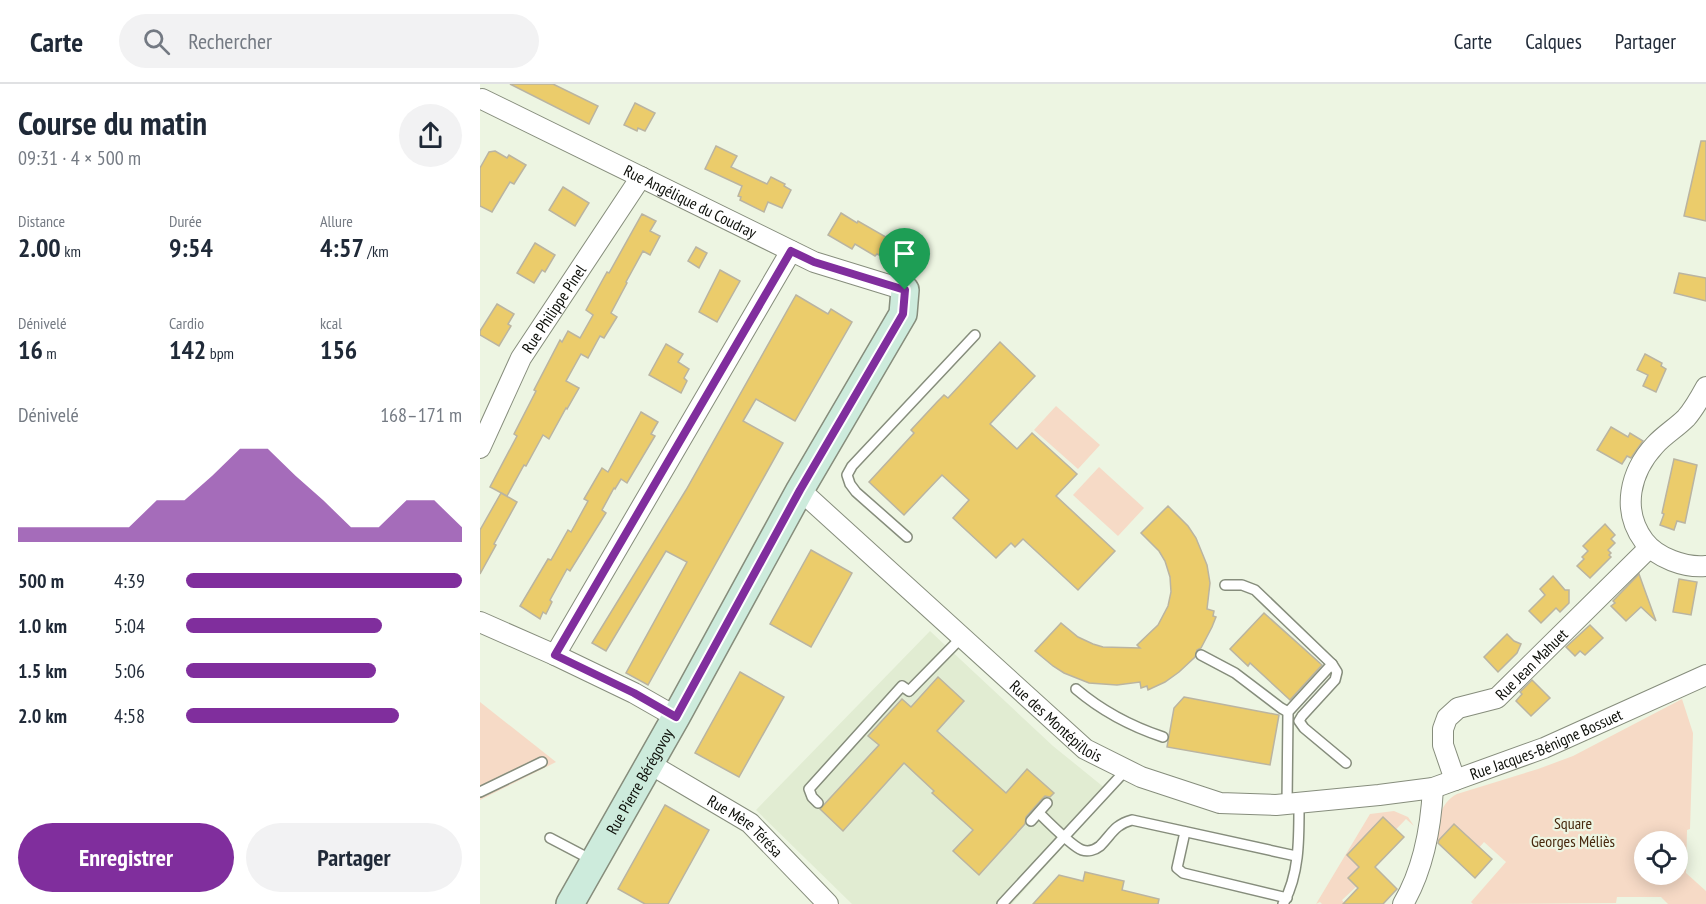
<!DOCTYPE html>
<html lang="fr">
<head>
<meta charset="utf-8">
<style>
  :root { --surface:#fff; --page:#f2f2f3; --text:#1f2937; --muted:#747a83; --line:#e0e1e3; --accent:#802e9d }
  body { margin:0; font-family:"PT Sans Narrow",sans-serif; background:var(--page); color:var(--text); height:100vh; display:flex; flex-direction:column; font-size:22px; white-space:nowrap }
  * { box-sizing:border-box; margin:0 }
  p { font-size:20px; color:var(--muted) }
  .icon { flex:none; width:33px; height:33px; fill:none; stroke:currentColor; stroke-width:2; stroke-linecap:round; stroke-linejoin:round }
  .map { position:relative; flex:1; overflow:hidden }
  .details { display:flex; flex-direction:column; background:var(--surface); width:480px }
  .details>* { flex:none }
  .fabs { position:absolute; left:1154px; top:747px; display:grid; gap:12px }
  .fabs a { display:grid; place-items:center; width:54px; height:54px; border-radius:50%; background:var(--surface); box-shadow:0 3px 15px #0003; font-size:30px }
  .pin { position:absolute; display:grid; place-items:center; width:51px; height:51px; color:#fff; margin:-62px -26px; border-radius:50% 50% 50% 0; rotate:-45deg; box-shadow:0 0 6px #0007 }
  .pin .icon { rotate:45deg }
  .round { display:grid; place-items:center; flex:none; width:63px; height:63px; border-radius:32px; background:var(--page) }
  .headline { display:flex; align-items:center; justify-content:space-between; height:102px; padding:0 18px }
  h1 { font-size:33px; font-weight:700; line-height:45px }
  .figures { display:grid; grid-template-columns:repeat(3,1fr); gap:9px; height:102px; padding:6px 18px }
  .figures div { display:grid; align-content:center }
  .figures b { font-size:26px; font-weight:700 }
  .figures small { font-size:16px; font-weight:400 }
  .figures p { font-size:16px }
  .chart { height:168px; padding:12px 18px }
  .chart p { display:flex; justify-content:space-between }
  .chart svg { width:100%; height:108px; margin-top:6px; fill:var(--accent); opacity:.7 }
  .button { display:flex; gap:12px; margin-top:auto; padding:12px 18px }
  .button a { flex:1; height:69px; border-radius:36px; background:var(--accent); color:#fff; font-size:24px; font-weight:700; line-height:69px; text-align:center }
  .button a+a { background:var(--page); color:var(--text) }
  ul { padding:0 18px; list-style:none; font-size:20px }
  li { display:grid; grid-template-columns:96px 72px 1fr; align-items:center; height:45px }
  li i { height:15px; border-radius:8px; background:var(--accent) }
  header { display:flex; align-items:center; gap:36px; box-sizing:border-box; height:84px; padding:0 30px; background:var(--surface); border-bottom:2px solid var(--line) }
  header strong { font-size:28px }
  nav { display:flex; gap:33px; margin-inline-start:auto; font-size:21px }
  .search { width:420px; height:54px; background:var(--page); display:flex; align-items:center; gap:15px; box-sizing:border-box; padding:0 21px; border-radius:33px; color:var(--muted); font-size:22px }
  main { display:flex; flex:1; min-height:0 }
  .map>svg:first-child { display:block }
  .built { fill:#e1ecd2 }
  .green { fill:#f6dac6; fill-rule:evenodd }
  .building { fill:#ebcc6b; stroke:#bab4a1; stroke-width:1.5 }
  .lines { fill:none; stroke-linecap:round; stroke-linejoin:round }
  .lane-casing { stroke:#868d7c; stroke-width:12 }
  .street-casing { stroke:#868d7c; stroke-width:22 }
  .secondary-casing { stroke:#868d7c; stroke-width:30 }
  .lane { stroke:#fff; stroke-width:9 }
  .street { stroke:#fff; stroke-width:20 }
  .secondary { stroke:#cdebdc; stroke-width:27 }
  .route-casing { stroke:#fff; stroke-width:12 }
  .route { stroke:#802e9d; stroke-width:8 }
  .labels { text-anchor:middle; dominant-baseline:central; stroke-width:4.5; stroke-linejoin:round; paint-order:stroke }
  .street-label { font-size:16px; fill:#0c0e08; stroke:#edf5e2 }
  .park-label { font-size:16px; fill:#47280d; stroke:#edf5e2 }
</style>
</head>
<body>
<header>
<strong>Carte</strong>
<div class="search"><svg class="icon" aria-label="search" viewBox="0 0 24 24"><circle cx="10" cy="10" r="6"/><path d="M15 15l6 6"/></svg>Rechercher</div>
<nav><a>Carte</a><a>Calques</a><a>Partager</a></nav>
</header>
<main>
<section class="details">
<div class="headline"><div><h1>Course du matin</h1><p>09:31 · 4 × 500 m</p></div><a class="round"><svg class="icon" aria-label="share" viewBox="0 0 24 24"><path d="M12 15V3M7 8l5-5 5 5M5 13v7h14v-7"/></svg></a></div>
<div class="figures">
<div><p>Distance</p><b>2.00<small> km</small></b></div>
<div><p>Durée</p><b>9:54</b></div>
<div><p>Allure</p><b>4:57<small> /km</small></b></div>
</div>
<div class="figures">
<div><p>Dénivelé</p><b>16<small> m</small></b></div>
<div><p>Cardio</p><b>142<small> bpm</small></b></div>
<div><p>kcal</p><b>156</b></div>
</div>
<div class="chart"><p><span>Dénivelé</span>168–171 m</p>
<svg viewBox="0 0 160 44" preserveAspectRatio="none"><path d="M0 44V38L10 38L20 38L30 38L40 38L50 27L60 27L70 17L80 6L90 6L100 17L110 27L120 38L130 38L140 27L150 27L160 38V44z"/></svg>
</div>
<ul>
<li><b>500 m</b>4:39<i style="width:100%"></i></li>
<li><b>1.0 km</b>5:04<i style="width:71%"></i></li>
<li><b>1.5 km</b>5:06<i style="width:69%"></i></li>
<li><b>2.0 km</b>4:58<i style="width:77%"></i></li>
</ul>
<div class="button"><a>Enregistrer</a><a>Partager</a></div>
</section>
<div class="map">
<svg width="1226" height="820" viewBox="0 0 1226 820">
  <rect width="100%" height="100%" fill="#edf5e2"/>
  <polygon class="built" points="450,547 573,662 631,709 532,820 372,820 276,726"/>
  <g class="green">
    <polygon points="576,322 620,361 598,385 554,346"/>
    <polygon points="619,383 664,424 638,452 593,411"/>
    <path d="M1202,615L1213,649L1210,745L1207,746L1206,789L1226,807V820H1188L1181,813H1137L1136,819L993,820L991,818L1026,778L1004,758L998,765L974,740L954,761C956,742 959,719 977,710L1058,685L1093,672ZM1164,758H1197V790H1164Z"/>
    <polygon points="0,618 76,678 0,716"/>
    <polygon points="914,727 928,733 934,742 926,735 896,766 883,754 867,770 879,783 877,802 862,816 864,819 863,820 842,820 840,818 836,820 890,730"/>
  </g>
  <g class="building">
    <polygon points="30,0 73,0 118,22 109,40"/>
    <polygon points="155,19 175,29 165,47 158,44 157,47 144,41"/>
    <polygon points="1221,57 1226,57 1226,137 1204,132"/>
    <polygon points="236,62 257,72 251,83 287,100 291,93 305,100 304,102 311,106 302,124 288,118 284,128 260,116 261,113 258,112 262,102 225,85"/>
    <polygon points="15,67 27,74 29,71 46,81 34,100 30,98 12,128 0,122 0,84 9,68"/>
    <polygon points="83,103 109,119 95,142 69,126"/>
    <polygon points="361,129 377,139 378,137 418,160 409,176 397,170 395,172 375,160 372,165 348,151"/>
    <polygon points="162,130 176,137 170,147 180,152 170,171 163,167 146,198 147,199 131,229 137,233 124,254 120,252 108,274 101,270 86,297 99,304 87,325 86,324 69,355 63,351 46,382 44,381 27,412 10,403 37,352 34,350 56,307 54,306 80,256 82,258 88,247 100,254 113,231 106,226 127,188 129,189"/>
    <polygon points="55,159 75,171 65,188 62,186 54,199 37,189"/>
    <polygon points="216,163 227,169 219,184 208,177"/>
    <polygon points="240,186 260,197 237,238 219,228"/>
    <polygon points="1199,189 1226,194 1226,217 1194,209"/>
    <polygon points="316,211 348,230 351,225 372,238 315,337 276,315 263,337 303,359 168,601 146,589 207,478 186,467 126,567 112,559 206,406"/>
    <polygon points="17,220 34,230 28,240 31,242 19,262 0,251 0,247"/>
    <polygon points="520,258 555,292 510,340 537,365 552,349 597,390 576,412 635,467 598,506 543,455 535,463 531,459 516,474 473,434 489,416 462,391 424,431 389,398 434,349 431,346 457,318 464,311 468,314"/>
    <polygon points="186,260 203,270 198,278 209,285 204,294 207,297 201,309 169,291"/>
    <polygon points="1165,270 1182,279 1181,282 1186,285 1176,308 1163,302 1168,291 1157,286"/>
    <polygon points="161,328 178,338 171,350 175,352 147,399 141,395 135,405 134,404 122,426 126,429 90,487 87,485 70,516 72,518 66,530 63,528 60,535 40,522 68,475 71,476 88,446 91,448 108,417 104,415 122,384 128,388"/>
    <polygon points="1131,343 1148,353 1150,349 1163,357 1151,374 1147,372 1142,380 1117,366"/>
    <polygon points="1194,375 1217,381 1205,439 1197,437 1194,446 1180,441 1184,430 1182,429"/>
    <polygon points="21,409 37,418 14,460 16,461 0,490 0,446"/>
    <polygon points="688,422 708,442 716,454 727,481 730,499 727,525 734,527 733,532 736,533 732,543 721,564 717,566 715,573 699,588 685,598 668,606 667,602 661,604 660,598 637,601 609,599 584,589 573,582 555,567 581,539 598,553 613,560 623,563 660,564 657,561 678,541 688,522 691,508 690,493 685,477 679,467 661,449"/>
    <polygon points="1125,440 1135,451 1131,455 1135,459 1128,466 1131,469 1129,471 1131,473 1110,494 1097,482 1104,475 1102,473 1108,467 1103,462"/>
    <polygon points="331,466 372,489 331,563 290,540"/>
    <polygon points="1159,490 1164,504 1176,537 1161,523 1146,537 1131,522 1135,519 1133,517"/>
    <polygon points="1073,492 1085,506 1089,506 1089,519 1080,528 1076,524 1061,539 1049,527 1065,511 1060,505"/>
    <polygon points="1199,495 1217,498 1211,531 1193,528"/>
    <polygon points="784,529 842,581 810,616 770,579 768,582 750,565"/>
    <polygon points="1110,541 1123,554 1105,571 1100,567 1095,572 1086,563"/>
    <polygon points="1027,550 1034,557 1041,560 1037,569 1018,588 1004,573"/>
    <polygon points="260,588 304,613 259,693 215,669"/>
    <polygon points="458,593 484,617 457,647 526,709 547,685 574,709 570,713 565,712 562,715 546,733 545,740 499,791 473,767 493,746 452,709 454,707 424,679 363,747 340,725 399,661 388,652 422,615 431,623"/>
    <polygon points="1052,596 1070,614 1051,632 1036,617 1042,610 1040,608"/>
    <polygon points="704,613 799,631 790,681 687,663 694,624"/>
    <polygon points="185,721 229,746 188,820 165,820 138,805"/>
    <polygon points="903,733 924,753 895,783 917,805 903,820 863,820 878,804 868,794 879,783 867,771"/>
    <polygon points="974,740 1012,775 995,794 958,759 959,756"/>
    <polygon points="605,788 644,797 642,806 679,815 678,820 553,820 579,791 603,797"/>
  </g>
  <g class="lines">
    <defs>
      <g id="lane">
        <polyline points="427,453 376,408 370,400 367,391 372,382 495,251"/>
        <polyline points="745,501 762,501 775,506 852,580 857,588 855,596 822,632 819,637 824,644 866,679"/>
        <polyline points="721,571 755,589 801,624 808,628"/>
        <path d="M596,605C623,628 650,642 683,653"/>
        <polyline points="0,708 62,678"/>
        <polyline points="338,719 332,713 329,705 422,602 429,607 482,553"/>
        <polyline points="807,720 808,628 852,580"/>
        <path d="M559,729C567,737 593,763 602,766C608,768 615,766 620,762C632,750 634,741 652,736L816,772"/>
        <polyline points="551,737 567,719"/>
        <polyline points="705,748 697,784 703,789 807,814"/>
        <polyline points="70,754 112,776"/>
        <polyline points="522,820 646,686"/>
        <path d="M803,820C820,790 819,752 819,719"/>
      </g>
      <g id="street">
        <path id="s1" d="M2,15L334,178L425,206"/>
        <path d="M1226,303C1220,314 1214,325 1206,334C1196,344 1184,351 1175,361C1150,388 1141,426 1164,457C1177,474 1205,484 1226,482"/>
        <path id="s2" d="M0,364L41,274L161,93"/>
        <path id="s3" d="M320,406L605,665L661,693L740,719L796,721L899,711L953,704L1064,664L1226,591"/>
        <polyline points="0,538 75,571 154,609 196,633"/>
        <polyline points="75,571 311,167"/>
        <path id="s4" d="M170,680L270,739L348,820"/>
        <path id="s5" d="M975,696L963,661V645L967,634L978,624L1017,614L1169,464"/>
        <path d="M923,820C943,786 951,743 953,704"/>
      </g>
      <g id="secondary">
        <path id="s6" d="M90,820L196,633L320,406L423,230L425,206"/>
      </g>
    </defs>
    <use href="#lane" class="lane-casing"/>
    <use href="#street" class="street-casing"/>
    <use href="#secondary" class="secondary-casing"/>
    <use href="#lane" class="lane"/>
    <use href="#street" class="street"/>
    <use href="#secondary" class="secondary"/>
  </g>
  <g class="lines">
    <defs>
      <polygon id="route" points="311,167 334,178 425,206 423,230 320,406 196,633 154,609 75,571"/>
    </defs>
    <use href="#route" class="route-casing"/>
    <use href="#route" class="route"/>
  </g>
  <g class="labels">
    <g class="street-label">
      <text stroke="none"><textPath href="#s1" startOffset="232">Rue Angélique du Coudray</textPath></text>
      <text stroke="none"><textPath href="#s2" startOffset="158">Rue Philippe Pinel</textPath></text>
      <text stroke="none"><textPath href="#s5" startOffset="168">Rue Jean Mahuet</textPath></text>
      <text stroke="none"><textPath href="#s3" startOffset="345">Rue des Montépillois</textPath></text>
      <text stroke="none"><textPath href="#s3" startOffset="866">Rue Jacques-Bénigne Bossuet</textPath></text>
      <text stroke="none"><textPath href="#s6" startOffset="141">Rue Pierre Bérégovoy</textPath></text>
      <text stroke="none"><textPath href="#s4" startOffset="114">Rue Mère Térésa</textPath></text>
    </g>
    <g class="park-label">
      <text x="1093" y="739">Square<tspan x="1093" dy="18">Georges Méliès</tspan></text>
    </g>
  </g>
</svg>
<div class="fabs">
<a><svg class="icon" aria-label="locate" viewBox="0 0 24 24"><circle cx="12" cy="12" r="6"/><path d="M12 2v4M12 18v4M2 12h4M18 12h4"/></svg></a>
</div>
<div class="pin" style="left:425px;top:206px;background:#1e9e55"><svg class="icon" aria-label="arrive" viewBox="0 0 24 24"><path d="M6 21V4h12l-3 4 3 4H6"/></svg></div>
</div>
</main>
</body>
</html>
